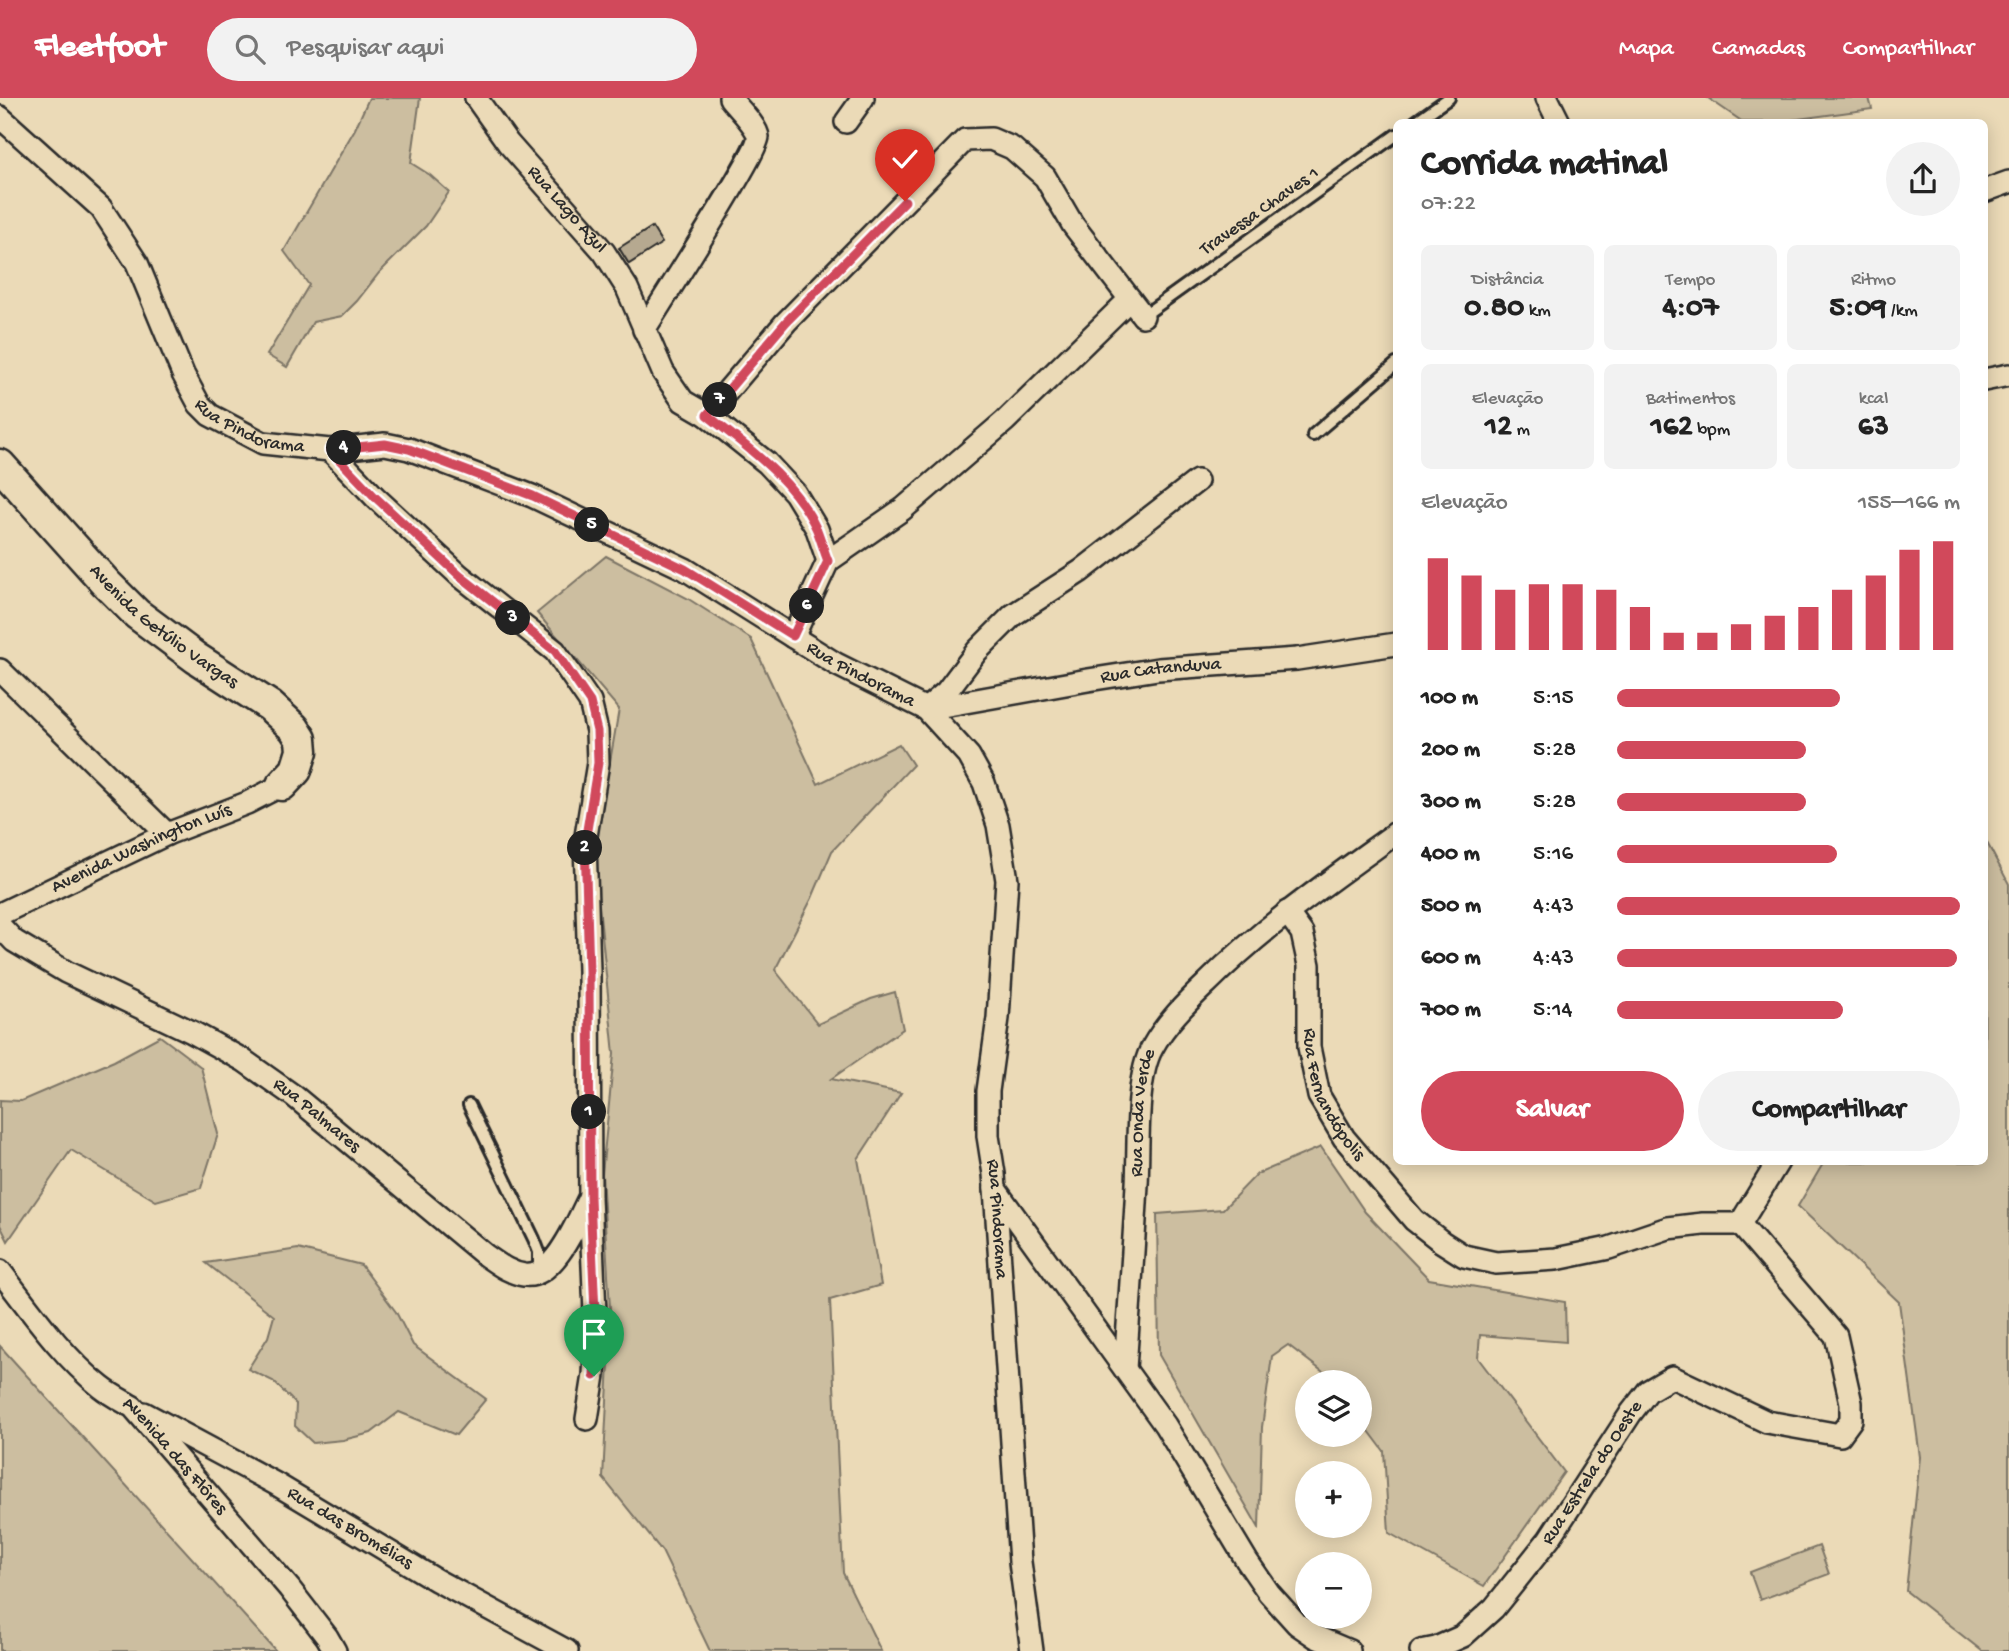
<!DOCTYPE html>
<html lang="pt">
<head>
<meta charset="utf-8">
<style>
  :root { --surface:#fff; --page:#f2f2f2; --text:#222; --muted:#767676; --accent:#d1495b }
  body { margin:0; font-family:"Gochi Hand",sans-serif; background:var(--page); color:var(--text); height:100vh; display:flex; flex-direction:column; font-size:26px; white-space:nowrap }
  * { box-sizing:border-box; margin:0 }
  p { font-size:23px; color:var(--muted) }
  .icon { flex:none; width:38px; height:38px; fill:none; stroke:currentColor; stroke-width:2; stroke-linecap:round; stroke-linejoin:round }
  .map { position:relative; flex:1; overflow:hidden }
  .drawer { position:absolute; left:1393px; top:21px; width:595px; height:1046px; display:flex; flex-direction:column; background:var(--surface); border-radius:10px; box-shadow:0 4px 18px #0003 }
  .drawer>* { flex:none }
  .buttons { position:absolute; left:1295px; top:1272px; display:grid; gap:14px }
  .buttons a { display:grid; place-items:center; width:77px; height:77px; border-radius:50%; background:var(--surface); box-shadow:0 4px 18px #0003; font-size:35px }
  .pin { position:absolute; display:grid; place-items:center; width:60px; height:60px; color:#fff; margin:-72px -30px; border-radius:50% 50% 50% 0; rotate:-45deg; box-shadow:0 0 7px #0007 }
  .pin .icon { rotate:45deg }
  .km { position:absolute; width:35px; height:35px; margin:-18px; border-radius:50%; background:#222; color:#fff; font-size:19px; line-height:35px; text-align:center }
  .round { display:grid; place-items:center; flex:none; width:74px; height:74px; border-radius:37px; background:var(--page) }
  .overview { display:flex; align-items:center; justify-content:space-between; height:119px; padding:0 28px }
  h1 { font-size:38px; font-weight:800; line-height:52px }
  .figures { display:grid; grid-template-columns:repeat(3,1fr); gap:10px; height:119px; padding:7px 28px }
  .figures div { display:grid; align-content:center; border-radius:10px; background:var(--page); text-align:center }
  .figures b { font-size:30px; font-weight:800 }
  .figures small { font-size:19px; font-weight:400 }
  .figures p { font-size:19px }
  .chart { height:196px; padding:14px 28px }
  .chart p { display:flex; justify-content:space-between }
  .chart svg { width:100%; height:126px; margin-top:7px; stroke:var(--accent); stroke-width:6 }
  .cta { display:flex; gap:14px; margin-top:auto; padding:14px 28px }
  .cta a { flex:1; height:80px; border-radius:42px; background:var(--accent); color:#fff; font-size:28px; font-weight:800; line-height:80px; text-align:center }
  .cta a+a { background:var(--page); color:var(--text) }
  ul { padding:0 28px; list-style:none; font-size:23px }
  li { display:grid; grid-template-columns:112px 84px 1fr; align-items:center; height:52px }
  li i { height:18px; border-radius:9px; background:var(--accent) }
  header { display:flex; align-items:center; gap:42px; box-sizing:border-box; height:98px; padding:0 35px; background:var(--accent); color:#fff }
  header strong { font-size:33px }
  nav { display:flex; gap:38px; margin-inline-start:auto; font-size:24px }
  .search { width:490px; height:63px; background:var(--page); display:flex; align-items:center; gap:18px; box-sizing:border-box; padding:0 24px; border-radius:38px; color:var(--muted); font-size:26px }
  .map>svg:first-child { display:block }
  .green { fill:#ccbea0; stroke:#7c7466; stroke-width:2 }
  .building { fill:#b6a990; stroke:#2b2b2b; stroke-width:2 }
  .lines { fill:none; stroke-linecap:round; stroke-linejoin:round }
  .lane-casing { stroke:#2b2b2b; stroke-width:16 }
  .street-casing { stroke:#2b2b2b; stroke-width:26 }
  .secondary-casing { stroke:#2b2b2b; stroke-width:35 }
  .lane { stroke:#ebdab7; stroke-width:10 }
  .street { stroke:#ebdab7; stroke-width:21 }
  .secondary { stroke:#ebdab7; stroke-width:30 }
  .route-casing { stroke:#fff; stroke-width:14 }
  .route { stroke:#d1495b; stroke-width:9 }
  .labels { text-anchor:middle; dominant-baseline:central; stroke-width:7; stroke-linejoin:round; paint-order:stroke }
  .street-label { font-size:19px; fill:#2b2b2b; stroke:#ebdab7 }
</style>
</head>
<body>
<header>
<strong>Fleetfoot</strong>
<div class="search"><svg class="icon" aria-label="search" viewBox="0 0 24 24"><circle cx="10" cy="10" r="6"/><path d="M15 15l6 6"/></svg>Pesquisar aqui</div>
<nav><a>Mapa</a><a>Camadas</a><a>Compartilhar</a></nav>
</header>
<div class="map">
<svg width="2009" height="1553" viewBox="0 0 2009 1553">
  <rect width="100%" height="100%" fill="#ebdab7"/>
  <filter id="ink" filterUnits="userSpaceOnUse"><feTurbulence type="fractalNoise" baseFrequency=".0143" numOctaves="2"/><feDisplacementMap in="SourceGraphic" scale="14" xChannelSelector="R" yChannelSelector="G"/><feConvolveMatrix kernelMatrix="1 2 1 2 8 2 1 2 1" color-interpolation-filters="sRGB"/></filter>
  <g filter="url(#ink)">
    <g class="green">
      <polygon points="369,0 420,0 411,65 430,77 449,94 426,128 379,175 357,203 342,218 313,224 287,269 267,257 309,187 284,153 355,31"/>
      <polygon points="1708,0 1869,0 1872,11 1776,24 1743,24"/>
      <polygon points="606,458 687,500 751,541 818,686 899,646 913,667 832,753 812,800 775,872 818,926 871,901 895,894 903,931 831,981 901,995 858,1061 881,1187 830,1202 843,1475 881,1553 710,1553 662,1453 603,1380 611,1227 602,1076 614,956 594,758 619,611 537,515"/>
      <polygon points="1985,741 2009,786 2009,1553 1982,1553 1906,1493 1920,1359 1899,1204 1798,1108 1824,1064 1984,1064"/>
      <polygon points="160,938 201,969 218,1036 201,1090 156,1103 71,1052 8,1143 0,1127 0,1002 21,1003 114,963"/>
      <polygon points="1321,1049 1365,1114 1429,1181 1565,1204 1566,1244 1480,1237 1478,1260 1564,1374 1484,1488 1389,1435 1384,1353 1360,1321 1360,1284 1332,1284 1327,1277 1288,1247 1272,1258 1262,1329 1259,1430 1159,1257 1157,1116 1223,1111 1257,1076"/>
      <polygon points="298,1151 361,1167 396,1214 413,1247 486,1301 456,1337 399,1314 371,1335 343,1342 313,1345 295,1328 296,1306 273,1283 248,1271 268,1239 274,1218 206,1165"/>
      <polygon points="0,1248 276,1553 0,1553"/>
      <polygon points="1819,1448 1829,1476 1760,1502 1750,1474"/>
    </g>
    <polygon class="building" points="652,129 662,145 629,166 619,150"/>
    <g class="lines">
      <defs>
        <g id="lane">
          <polyline points="1415,24 1449,0"/>
          <polyline points="1143,218 1396,37"/>
          <polyline points="1313,337 1396,266"/>
          <polyline points="469,1007 534,1141 539,1154 539,1174"/>
        </g>
        <g id="street">
          <path id="s1" d="M476,0L508,45L604,154L627,190L663,274L683,303L707,317L767,365L795,395L817,431L828,463L793,539"/>
          <polyline points="1547,0 1559,24"/>
          <path id="s2" d="M0,19L101,110L137,165L183,276L199,306L210,317L263,345L330,352L385,346L409,351L532,398L685,471L836,566L926,611L969,658L984,685L998,727L1007,782L998,920L988,993V1038L994,1076L1020,1464L1032,1553"/>
          <polyline points="846,24 863,0"/>
          <polyline points="1984,93 2009,84"/>
          <path d="M644,232C659,208 759,52 758,39C757,28 737,9 730,0"/>
          <polyline points="1984,282 2009,277"/>
          <polyline points="707,317 786,224 965,42 991,41 1012,50 1045,79 1073,127 1143,218"/>
          <polyline points="330,352 375,399 459,477 555,553 590,604 597,633 598,665 585,744 589,873 590,1099 596,1238 594,1277 587,1321"/>
          <polyline points="828,463 903,411 1005,323 1130,201"/>
          <polyline points="0,572 167,736"/>
          <path id="s3" d="M926,611L1088,582L1158,571L1297,561L1396,546"/>
          <polyline points="926,611 946,594 977,553 1013,517 1081,473 1197,383"/>
          <path id="s4" d="M1287,814L1302,835L1309,867V949L1319,998L1344,1040L1414,1122L1442,1144L1464,1158L1496,1165L1556,1161L1609,1150L1668,1130L1703,1126H1740"/>
          <path id="s5" d="M0,816L167,736L247,705L282,687"/>
          <path id="s6" d="M0,828L14,843L66,874L192,934L243,962L294,998L485,1157C497,1165 509,1175 524,1177C554,1182 578,1122 589,1100"/>
          <polyline points="995,1091 1165,1327 1247,1463 1269,1495 1297,1526 1316,1539 1349,1553"/>
          <polyline points="1740,1126 1778,1064"/>
          <path id="s7" d="M0,1173C31,1213 61,1257 101,1289C111,1297 123,1303 133,1309L289,1490L327,1539L335,1553"/>
          <path id="s8" d="M1125,1271C1129,1210 1134,1148 1137,1086C1139,1051 1135,980 1152,950C1165,926 1186,905 1206,886C1264,828 1331,782 1396,735"/>
          <path id="s9" d="M144,1315L276,1386L436,1482L567,1553"/>
          <path id="s10" d="M1421,1553L1436,1550L1463,1538L1494,1510L1549,1441L1631,1315L1648,1293L1672,1279L1767,1324L1840,1337L1851,1322V1305L1836,1238L1740,1126"/>
        </g>
        <g id="secondary">
          <path id="s11" d="M0,367L106,485L137,516L196,560L270,608L294,630L301,641L302,653L296,672L282,687"/>
        </g>
      </defs>
      <use href="#lane" class="lane-casing"/>
      <use href="#street" class="street-casing"/>
      <use href="#secondary" class="secondary-casing"/>
      <use href="#lane" class="lane"/>
      <use href="#street" class="street"/>
      <use href="#secondary" class="secondary"/>
    </g>
  </g>
  <g class="lines" filter="url(#ink)">
    <defs>
      <path id="route" d="M594,1278L596,1238L590,1099L589,873L585,744L598,665L597,633L590,604L555,553L459,477L375,399L330,352L385,346L409,351L533,398L685,471L793,538L828,463C824,453 821,442 817,432C795,382 748,350 707,317L786,224L905,103"/>
    </defs>
    <use href="#route" class="route-casing"/>
    <use href="#route" class="route"/>
  </g>
  <g class="labels">
    <g class="street-label">
      <text stroke="none"><textPath href="#s1" startOffset="144">Rua Lago Azul</textPath></text>
      <text transform="translate(1260 114) rotate(-35)">Travessa Chaves 1</text>
      <text stroke="none"><textPath href="#s2" startOffset="413">Rua Pindorama</textPath></text>
      <text stroke="none"><textPath href="#s11" startOffset="231">Avenida Getúlio Vargas</textPath></text>
      <text stroke="none"><textPath href="#s3" startOffset="238">Rua Catanduva</textPath></text>
      <text stroke="none"><textPath href="#s2" startOffset="1085">Rua Pindorama</textPath></text>
      <text stroke="none"><textPath href="#s5" startOffset="156">Avenida Washington Luís</textPath></text>
      <text stroke="none"><textPath href="#s4" startOffset="194">Rua Fernandópolis</textPath></text>
      <text stroke="none"><textPath href="#s8" startOffset="257">Rua Onda Verde</textPath></text>
      <text stroke="none"><textPath href="#s6" startOffset="371">Rua Palmares</textPath></text>
      <text stroke="none"><textPath href="#s2" startOffset="1694">Rua Pindorama</textPath></text>
      <text stroke="none"><textPath href="#s7" startOffset="256">Avenida das Flôres</textPath></text>
      <text stroke="none"><textPath href="#s10" startOffset="254">Rua Estrela do Oeste</textPath></text>
      <text stroke="none"><textPath href="#s9" startOffset="236">Rua das Bromélias</textPath></text>
    </g>
  </g>
</svg>
<div class="buttons">
<a><svg class="icon" aria-label="layers" viewBox="0 0 24 24"><path d="M12 4l9 5-9 5-9-5zM3 14l9 5 9-5"/></svg></a>
<a>+</a>
<a>−</a>
</div>
<div class="pin" style="left:594px;top:1278px;background:#1e9e55"><svg class="icon" aria-label="arrive" viewBox="0 0 24 24"><path d="M6 21V4h12l-3 4 3 4H6"/></svg></div>
<div class="pin" style="left:905px;top:103px;background:#d93025"><svg class="icon" aria-label="check" viewBox="0 0 24 24"><path d="M5 12l5 5 9-10"/></svg></div>
<b class="km" style="left:589px;top:1014px">1</b>
<b class="km" style="left:585px;top:750px">2</b>
<b class="km" style="left:513px;top:520px">3</b>
<b class="km" style="left:344px;top:350px">4</b>
<b class="km" style="left:592px;top:427px">5</b>
<b class="km" style="left:807px;top:508px">6</b>
<b class="km" style="left:720px;top:302px">7</b>
<section class="drawer">
<div class="overview"><div><h1>Corrida matinal</h1><p>07:22</p></div><a class="round"><svg class="icon" aria-label="share" viewBox="0 0 24 24"><path d="M12 15V3M7 8l5-5 5 5M5 13v7h14v-7"/></svg></a></div>
<div class="figures">
<div><p>Distância</p><b>0.80<small> km</small></b></div>
<div><p>Tempo</p><b>4:07</b></div>
<div><p>Ritmo</p><b>5:09<small> /km</small></b></div>
</div>
<div class="figures">
<div><p>Elevação</p><b>12<small> m</small></b></div>
<div><p>Batimentos</p><b>162<small> bpm</small></b></div>
<div><p>kcal</p><b>63</b></div>
</div>
<div class="chart"><p><span>Elevação</span>155–166 m</p>
<svg viewBox="0 0 160 44" preserveAspectRatio="none"><path d="M5 44V12M15 44V18M25 44V23M35 44V21M45 44V21M55 44V23M65 44V29M75 44V38M85 44V38M95 44V35M105 44V32M115 44V29M125 44V23M135 44V18M145 44V9M155 44V6"/></svg>
</div>
<ul>
<li><b>100 m</b>5:15<i style="width:65%"></i></li>
<li><b>200 m</b>5:28<i style="width:55%"></i></li>
<li><b>300 m</b>5:28<i style="width:55%"></i></li>
<li><b>400 m</b>5:16<i style="width:64%"></i></li>
<li><b>500 m</b>4:43<i style="width:100%"></i></li>
<li><b>600 m</b>4:43<i style="width:99%"></i></li>
<li><b>700 m</b>5:14<i style="width:66%"></i></li>
</ul>
<div class="cta"><a>Salvar</a><a>Compartilhar</a></div>
</section>
</div>
</body>
</html>
